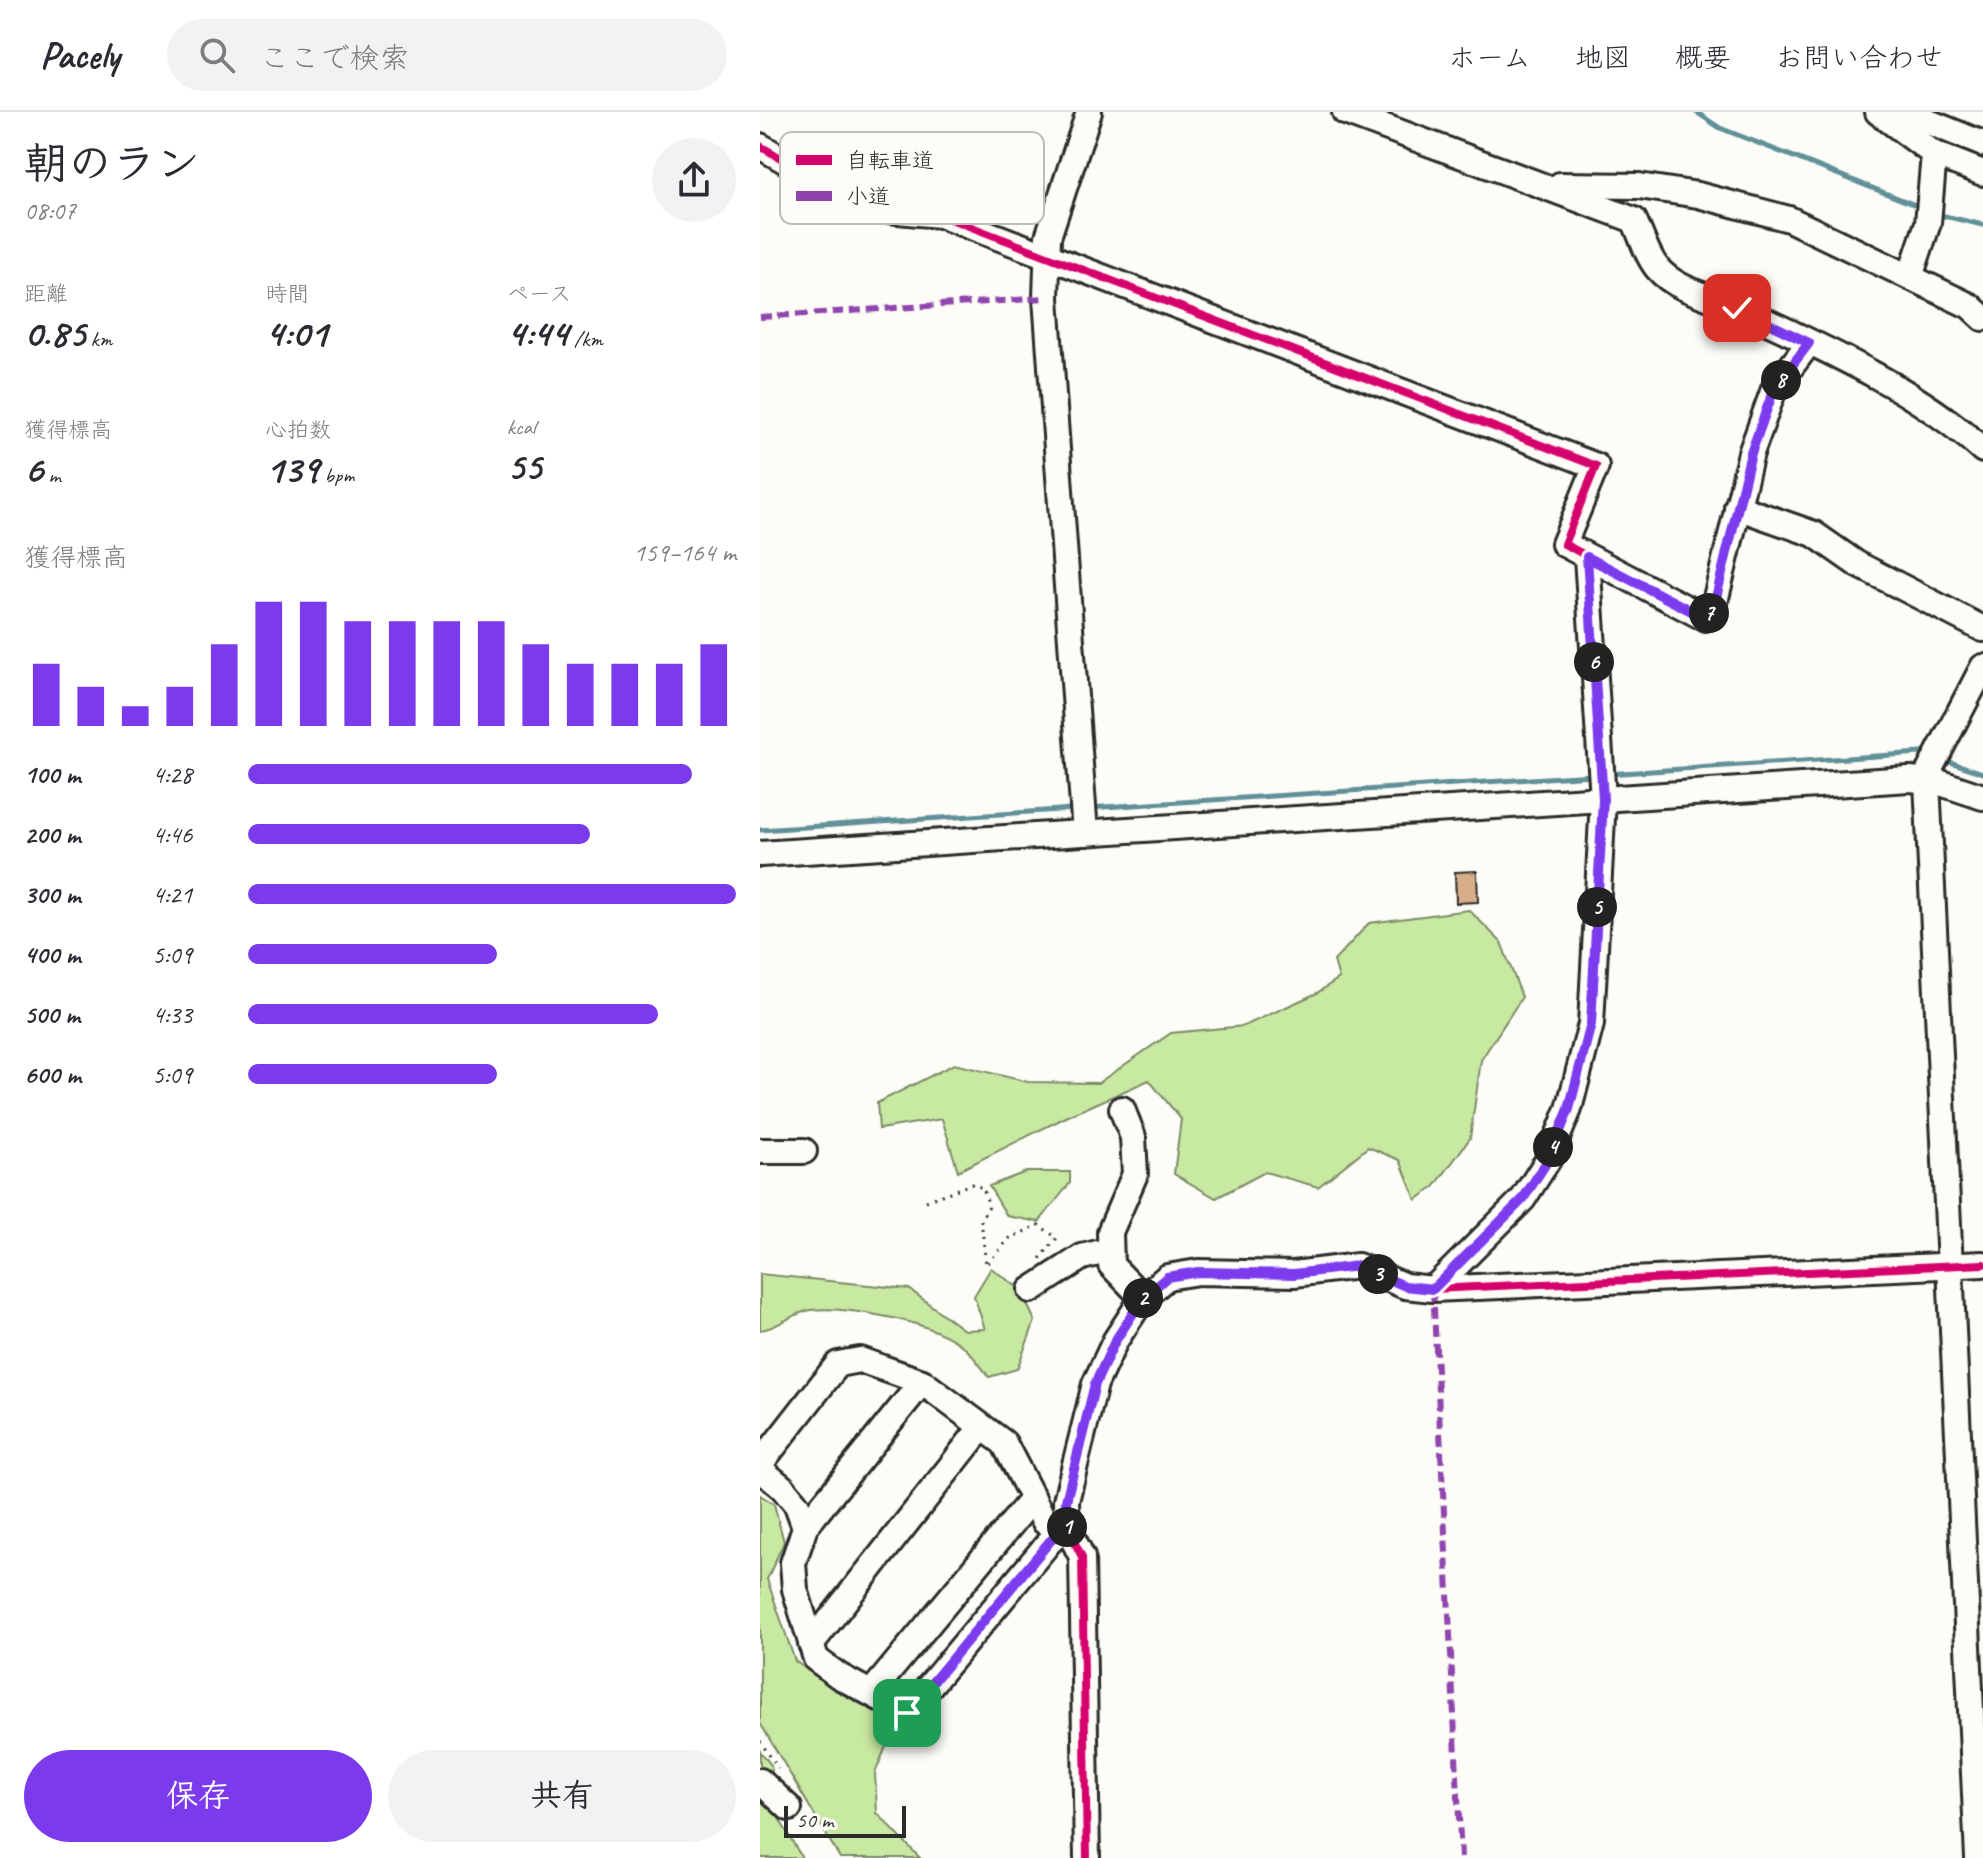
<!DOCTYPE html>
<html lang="ja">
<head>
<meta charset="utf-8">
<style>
  :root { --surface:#fff; --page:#f2f2f3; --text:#2b2b33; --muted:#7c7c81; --line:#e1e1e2; --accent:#7c3aed }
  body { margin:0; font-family:Caveat,"Klee One",sans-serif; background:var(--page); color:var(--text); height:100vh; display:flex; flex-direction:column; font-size:30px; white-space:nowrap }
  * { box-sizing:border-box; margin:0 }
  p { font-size:26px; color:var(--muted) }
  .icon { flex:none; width:44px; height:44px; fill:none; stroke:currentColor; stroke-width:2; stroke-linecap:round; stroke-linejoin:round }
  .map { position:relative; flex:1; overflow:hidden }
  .drawer { display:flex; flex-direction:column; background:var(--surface); width:760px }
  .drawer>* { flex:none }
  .scale { position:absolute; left:24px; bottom:20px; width:122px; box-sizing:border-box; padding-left:8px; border:4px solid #2b2b2b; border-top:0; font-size:22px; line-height:28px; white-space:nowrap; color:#2b2b2b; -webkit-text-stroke:6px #fdfcf7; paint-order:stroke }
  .pin { position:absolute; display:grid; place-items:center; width:68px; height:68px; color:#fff; margin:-34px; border-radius:16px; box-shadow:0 4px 12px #0006 }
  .km { position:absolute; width:40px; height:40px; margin:-20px; border-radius:50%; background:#222; color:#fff; font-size:22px; line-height:40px; text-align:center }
  .round { display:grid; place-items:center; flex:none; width:84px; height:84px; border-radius:42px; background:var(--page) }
  .summary { display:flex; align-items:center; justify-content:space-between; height:136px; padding:0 24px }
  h1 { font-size:44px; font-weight:600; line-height:60px }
  .metrics { display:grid; grid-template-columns:repeat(3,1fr); gap:12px; height:136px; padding:8px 24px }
  .metrics div { display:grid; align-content:center }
  .metrics b { font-size:40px; font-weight:600 }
  .metrics small { font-size:22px; font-weight:400 }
  .metrics p { font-size:22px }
  .chart { height:224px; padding:16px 24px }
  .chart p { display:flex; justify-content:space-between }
  .chart svg { width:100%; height:144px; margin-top:8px; stroke:var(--accent); stroke-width:6 }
  .cta { display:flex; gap:16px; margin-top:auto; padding:16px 24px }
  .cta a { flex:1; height:92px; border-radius:48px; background:var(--accent); color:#fff; font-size:32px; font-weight:600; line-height:92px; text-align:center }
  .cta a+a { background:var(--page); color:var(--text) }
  ul { padding:0 24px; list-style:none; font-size:26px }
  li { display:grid; grid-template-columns:128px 96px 1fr; align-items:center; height:60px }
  li i { height:20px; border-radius:10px; background:var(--accent) }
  header { display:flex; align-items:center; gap:48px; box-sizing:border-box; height:112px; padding:0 40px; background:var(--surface); border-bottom:2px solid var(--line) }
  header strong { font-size:38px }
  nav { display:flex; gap:44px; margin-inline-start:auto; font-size:28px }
  .search { width:560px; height:72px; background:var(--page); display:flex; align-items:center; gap:20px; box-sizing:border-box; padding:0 28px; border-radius:44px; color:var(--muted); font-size:30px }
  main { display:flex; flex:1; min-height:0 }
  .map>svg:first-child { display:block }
  .green { fill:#c8e9a1; stroke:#7a8a66; stroke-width:2 }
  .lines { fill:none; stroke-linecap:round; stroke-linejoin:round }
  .stream { stroke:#609098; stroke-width:5 }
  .building { fill:#d7ae88; stroke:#2b2b2b; stroke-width:2 }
  .minor-casing { stroke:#2b2b2b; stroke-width:30 }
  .path { stroke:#2b2b2b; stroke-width:3; stroke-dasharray:2 6; stroke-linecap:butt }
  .minor { stroke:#fdfcf7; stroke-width:24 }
  .quiet { stroke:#8e44ad; stroke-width:6; stroke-dasharray:12 6; stroke-linecap:butt }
  .cycleway-casing { stroke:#fdfcf7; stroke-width:13 }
  .cycleway { stroke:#d6006c; stroke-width:8 }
  .route-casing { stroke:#fff; stroke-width:16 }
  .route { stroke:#7c3aed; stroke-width:10 }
  .key { fill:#fdfcf7; stroke:#bebdba; stroke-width:2 }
  .key-label { font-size:22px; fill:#2b2b2b }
</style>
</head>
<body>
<header>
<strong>Pacely</strong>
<div class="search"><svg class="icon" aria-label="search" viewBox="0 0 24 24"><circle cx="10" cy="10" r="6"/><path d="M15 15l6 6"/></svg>ここで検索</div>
<nav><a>ホーム</a><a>地図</a><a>概要</a><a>お問い合わせ</a></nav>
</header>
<main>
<section class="drawer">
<div class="summary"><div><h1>朝のラン</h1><p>08:07</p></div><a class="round"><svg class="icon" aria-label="share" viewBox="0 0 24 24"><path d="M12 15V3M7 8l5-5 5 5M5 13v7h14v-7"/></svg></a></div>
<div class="metrics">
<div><p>距離</p><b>0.85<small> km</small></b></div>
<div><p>時間</p><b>4:01</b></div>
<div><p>ペース</p><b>4:44<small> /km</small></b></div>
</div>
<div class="metrics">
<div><p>獲得標高</p><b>6<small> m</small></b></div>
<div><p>心拍数</p><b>139<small> bpm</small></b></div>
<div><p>kcal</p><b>55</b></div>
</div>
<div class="chart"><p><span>獲得標高</span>159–164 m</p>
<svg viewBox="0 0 160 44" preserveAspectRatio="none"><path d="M5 44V25M15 44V32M25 44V38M35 44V32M45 44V19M55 44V6M65 44V6M75 44V12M85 44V12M95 44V12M105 44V12M115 44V19M125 44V25M135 44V25M145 44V25M155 44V19"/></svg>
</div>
<ul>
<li><b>100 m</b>4:28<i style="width:91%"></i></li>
<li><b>200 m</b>4:46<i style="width:70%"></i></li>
<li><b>300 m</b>4:21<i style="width:100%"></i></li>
<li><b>400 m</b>5:09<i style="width:51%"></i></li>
<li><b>500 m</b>4:33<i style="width:84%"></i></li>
<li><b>600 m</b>5:09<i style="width:51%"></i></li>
</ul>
<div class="cta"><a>保存</a><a>共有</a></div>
</section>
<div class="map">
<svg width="1223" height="1746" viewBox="0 0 1223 1746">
  <rect width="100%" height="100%" fill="#fdfcf7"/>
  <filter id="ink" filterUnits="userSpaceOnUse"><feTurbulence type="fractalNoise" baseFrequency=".0125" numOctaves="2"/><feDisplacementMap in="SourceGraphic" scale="16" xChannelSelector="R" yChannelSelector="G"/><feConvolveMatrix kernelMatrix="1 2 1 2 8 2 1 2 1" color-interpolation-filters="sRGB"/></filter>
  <g filter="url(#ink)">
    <g class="green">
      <polygon points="709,798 741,830 762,885 721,948 710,1026 675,1074 656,1088 640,1048 608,1035 558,1075 505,1060 456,1086 414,1062 421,1007 389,968 304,1006 198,1059 182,1007 119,1017 117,991 194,952 268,970 338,971 411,921 484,914 557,881 579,866 574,849 609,811"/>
      <polygon points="266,1060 310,1060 310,1071 279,1110 247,1104 229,1074"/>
      <path d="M231,1156L260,1177L275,1209L257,1257L229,1265C221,1255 214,1244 205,1236C176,1210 89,1194 51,1198C33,1200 19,1216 0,1218V1162L149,1177L204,1218L225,1217L214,1184Z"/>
      <polygon points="0,1383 14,1392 24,1430 7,1467 35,1549 70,1575 138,1606 115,1661 117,1701 160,1746 80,1746 0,1611"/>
      <polygon points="0,1639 11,1653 17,1703 42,1746 2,1746 0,1743"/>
    </g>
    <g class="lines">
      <g class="stream">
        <polyline points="936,0 960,16 1163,96"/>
        <polyline points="1176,102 1223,113"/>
        <polyline points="1181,647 1223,661"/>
        <polyline points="847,662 1161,641 1168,643"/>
        <polyline points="328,696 833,663"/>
        <polyline points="0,718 314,697"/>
      </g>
    </g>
    <polygon class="building" points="717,759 718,790 696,791 695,760"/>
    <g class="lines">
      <defs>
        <g id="minor">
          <path d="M585,0L874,108C881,123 887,144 898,157C917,179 955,186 980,197C1063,236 1155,276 1223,338"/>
          <polyline points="1118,0 1174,42 1223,61"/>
          <polyline points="1144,0 1223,32"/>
          <polyline points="0,34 107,96 180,103 836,354 804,432 945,506 954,494 991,341 1014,277 1049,231"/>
          <polyline points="800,73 879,74 938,83 1029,107 1210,194 1223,206"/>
          <polyline points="1150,165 1168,111 1174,42"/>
          <polyline points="977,395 1054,422 1097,452 1223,517"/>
          <polyline points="325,721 286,186 288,125 329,0"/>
          <polyline points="0,742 1149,667 1175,669 1223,685"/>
          <polyline points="362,997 373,1025 375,1062 350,1120 351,1153 383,1186"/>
          <polyline points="0,1039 44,1039"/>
          <polyline points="673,1177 763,1087 788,1048 809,997 831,912 843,687 827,445"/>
          <polyline points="271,1178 322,1145 350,1138"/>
          <polyline points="0,1352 78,1252 100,1248 162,1270 244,1331 285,1410 307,1415"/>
          <polyline points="0,1357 23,1376 37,1393 45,1415 33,1451 35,1477 56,1547 79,1564 147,1601 290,1429 307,1415"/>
          <polyline points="45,1415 162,1270"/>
          <polyline points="51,1532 221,1316"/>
          <polyline points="112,1580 273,1386"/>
          <polyline points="0,1669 29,1696"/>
          <polyline points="327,1746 322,1445 307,1415 306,1389 335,1272 355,1229 383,1186 407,1165 438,1160 534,1162 598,1154 645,1174 673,1177 1223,1152"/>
          <polyline points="1218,1746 1167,669 1169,659 1223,555"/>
        </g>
      </defs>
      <use href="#minor" class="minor-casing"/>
      <g class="path">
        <polyline points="166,1089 211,1072 223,1076 229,1094 221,1107 226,1153 250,1126 279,1113 297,1126 279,1148"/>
        <polyline points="0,1629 18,1656"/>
      </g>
      <use href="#minor" class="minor"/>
      <g class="quiet">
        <polyline points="0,205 286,186"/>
        <polyline points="673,1177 701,1746"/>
      </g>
      <defs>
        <g id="cycleway">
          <polyline points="0,34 107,96 180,103 836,354 804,432 945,506 954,494 991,341 1014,277 1049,231"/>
          <polyline points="327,1746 322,1445 307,1415 306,1389 335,1272 355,1229 383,1186 407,1165 438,1160 534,1162 598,1154 645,1174 673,1177 1223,1152"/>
        </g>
      </defs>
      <use href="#cycleway" class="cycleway-casing"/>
      <use href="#cycleway" class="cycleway"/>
    </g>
  </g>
  <g class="lines" filter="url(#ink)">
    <defs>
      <polyline id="route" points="147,1601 290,1429 307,1415 306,1389 335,1272 355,1229 383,1186 407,1165 438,1160 534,1162 598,1154 645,1174 673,1177 763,1087 788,1048 809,997 831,912 843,687 827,445 945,506 954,494 991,341 1014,277 1049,231 977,196"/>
    </defs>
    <use href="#route" class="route-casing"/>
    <use href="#route" class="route"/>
  </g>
  <rect x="20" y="20" width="264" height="92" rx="12" class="key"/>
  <rect x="36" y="43" width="36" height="10" fill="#d6006c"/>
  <rect x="36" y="79" width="36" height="10" fill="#8e44ad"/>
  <g class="key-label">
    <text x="86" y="56">自転車道</text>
    <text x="86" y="92">小道</text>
  </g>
</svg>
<div class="scale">50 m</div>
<div class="pin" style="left:147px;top:1601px;background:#1e9e55"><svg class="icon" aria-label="arrive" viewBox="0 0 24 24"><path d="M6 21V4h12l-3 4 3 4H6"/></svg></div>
<div class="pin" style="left:977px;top:196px;background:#d93025"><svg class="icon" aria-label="check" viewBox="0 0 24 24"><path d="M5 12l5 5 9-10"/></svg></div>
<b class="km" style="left:307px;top:1415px">1</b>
<b class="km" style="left:383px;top:1186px">2</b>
<b class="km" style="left:618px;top:1162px">3</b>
<b class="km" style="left:793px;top:1035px">4</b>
<b class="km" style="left:837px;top:795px">5</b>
<b class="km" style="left:834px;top:550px">6</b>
<b class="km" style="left:949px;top:501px">7</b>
<b class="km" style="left:1021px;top:268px">8</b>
</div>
</main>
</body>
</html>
